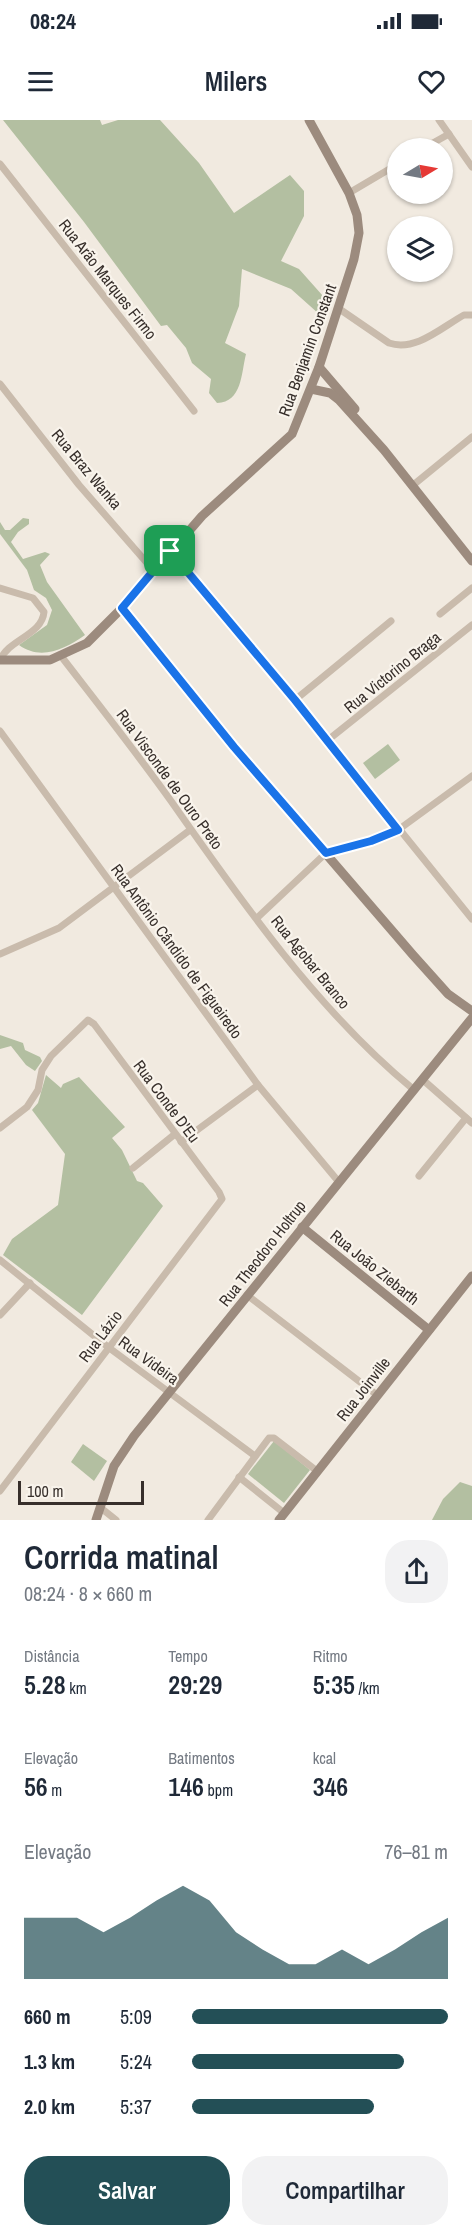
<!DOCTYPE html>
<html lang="pt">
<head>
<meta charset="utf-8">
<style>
  :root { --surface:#fff; --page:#f2f2f3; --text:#1f2937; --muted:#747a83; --accent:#234f56 }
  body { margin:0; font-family:"Archivo Narrow",sans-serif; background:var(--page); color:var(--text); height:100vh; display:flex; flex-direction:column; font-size:22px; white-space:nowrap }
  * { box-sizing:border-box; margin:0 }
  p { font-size:20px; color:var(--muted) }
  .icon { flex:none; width:33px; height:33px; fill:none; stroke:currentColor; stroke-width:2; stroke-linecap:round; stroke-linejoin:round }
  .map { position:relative; height:1400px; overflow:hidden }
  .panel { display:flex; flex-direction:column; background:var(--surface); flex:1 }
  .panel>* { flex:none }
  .needle { width:39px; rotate:80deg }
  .buttons { position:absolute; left:387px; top:18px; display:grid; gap:12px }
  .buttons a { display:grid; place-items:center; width:66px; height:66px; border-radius:50%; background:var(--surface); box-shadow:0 2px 4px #0004; font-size:30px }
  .scale { position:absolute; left:18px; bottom:15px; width:126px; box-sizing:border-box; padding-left:6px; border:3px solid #372f2b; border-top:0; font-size:16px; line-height:21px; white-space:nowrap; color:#372f2b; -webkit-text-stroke:4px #f9f4ec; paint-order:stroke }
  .pin { position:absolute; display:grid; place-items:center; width:51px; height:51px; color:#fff; margin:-26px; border-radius:12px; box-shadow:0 3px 9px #0006 }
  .round { display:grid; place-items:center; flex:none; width:63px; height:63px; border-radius:24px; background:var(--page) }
  .summary { display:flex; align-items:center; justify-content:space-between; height:102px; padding:0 24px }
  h1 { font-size:33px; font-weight:600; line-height:45px }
  .stats { display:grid; grid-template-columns:repeat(3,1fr); gap:9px; height:102px; padding:6px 24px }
  .stats div { display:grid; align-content:center }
  .stats b { font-size:26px; font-weight:600 }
  .stats small { font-size:16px; font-weight:400 }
  .stats p { font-size:16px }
  .chart { height:168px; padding:12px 24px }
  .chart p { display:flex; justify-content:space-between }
  .chart svg { width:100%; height:108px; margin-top:6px; fill:var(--accent); opacity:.7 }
  .primary-button { display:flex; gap:12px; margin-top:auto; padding:12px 24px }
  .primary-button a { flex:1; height:69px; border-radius:24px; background:var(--accent); color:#fff; font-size:24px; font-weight:600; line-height:69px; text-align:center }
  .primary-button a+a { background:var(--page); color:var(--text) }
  ul { padding:0 24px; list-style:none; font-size:20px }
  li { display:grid; grid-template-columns:96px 72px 1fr; align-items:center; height:45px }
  li i { height:15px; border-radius:8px; background:var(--accent) }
  .status { display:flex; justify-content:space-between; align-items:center; height:42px; padding:0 30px; background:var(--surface); direction:ltr }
  .status svg { height:16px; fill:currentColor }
  header { display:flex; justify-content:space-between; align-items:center; height:78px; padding:0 24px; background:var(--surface); font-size:27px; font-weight:600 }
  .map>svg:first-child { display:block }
  .green { fill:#b3bfa1 }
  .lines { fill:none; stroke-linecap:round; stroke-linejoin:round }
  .street { stroke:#c9bbac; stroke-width:7 }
  .secondary { stroke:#9c8b7e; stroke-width:9 }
  .route-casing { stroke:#fff; stroke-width:12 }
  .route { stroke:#1a73e8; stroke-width:8 }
  .labels { text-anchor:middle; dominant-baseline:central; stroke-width:4.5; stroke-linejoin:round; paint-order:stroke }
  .street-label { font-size:16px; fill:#372f2b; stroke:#f9f4ec }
</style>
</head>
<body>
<div class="status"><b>08:24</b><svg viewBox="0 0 49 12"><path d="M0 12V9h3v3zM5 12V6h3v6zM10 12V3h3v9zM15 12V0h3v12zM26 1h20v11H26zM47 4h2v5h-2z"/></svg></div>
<header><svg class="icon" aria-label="menu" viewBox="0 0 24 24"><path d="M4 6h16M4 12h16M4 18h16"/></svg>Milers<svg class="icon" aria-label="heart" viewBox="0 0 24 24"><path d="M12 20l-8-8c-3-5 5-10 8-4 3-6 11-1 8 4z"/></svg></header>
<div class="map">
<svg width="472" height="1400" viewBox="0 0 472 1400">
  <rect width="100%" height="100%" fill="#f1eae0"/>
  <g class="green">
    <path d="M3,0H100L102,5L118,0H160L199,43L234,93L290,55L304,71V96L281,141L299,149L323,176L319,194L291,169L242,149L239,186L225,223L246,234C241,254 242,282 217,283L209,273L211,259L192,243L186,228L167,205L161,206L84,102Z"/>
    <path d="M23,398L29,399V404L18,412L11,422L23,439L45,432L50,434L40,445L47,462L85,515C65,529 41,541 19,525L47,505L52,490L46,478L34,470L27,450L0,414V402L5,410H10Z"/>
    <polygon points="388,624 400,640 375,659 363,643"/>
    <polygon points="0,915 23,923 25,930 40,937 42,941 35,951 26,945 11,926 0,929"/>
    <polygon points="46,955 61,968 63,964 79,957 125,1007 112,1018 122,1030 137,1061 143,1063 163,1086 82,1195 3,1135 12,1119 58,1085 65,1034 32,990 38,983"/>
    <polygon points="274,1321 310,1350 284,1383 248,1354"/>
    <polygon points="83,1324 107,1341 94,1361 71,1342"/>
    <polygon points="460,1362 472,1366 472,1400 432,1400 443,1379"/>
  </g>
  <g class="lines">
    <g class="street">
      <polyline points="439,0 472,47"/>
      <polyline points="424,28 449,14"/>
      <polyline points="0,44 194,291"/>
      <polyline points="349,73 398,44"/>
      <path d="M338,188L389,223C416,232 442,207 464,195H472"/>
      <polyline points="0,264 79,365 154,451"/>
      <polyline points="412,366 472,317"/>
      <polyline points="170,431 295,580 472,799"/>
      <path d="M0,468L33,478L44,492C42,515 9,519 0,540"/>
      <polyline points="440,494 472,468"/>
      <path d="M61,536C98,584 136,632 171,681C241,781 319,892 413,969"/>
      <polyline points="295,580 391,501"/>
      <polyline points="0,611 258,965 338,1061"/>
      <polyline points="328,620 472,505"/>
      <polyline points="257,798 326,733 371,721 398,710 472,656"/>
      <polyline points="0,834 59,808 190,710"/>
      <polyline points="422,959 472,1003"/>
      <polyline points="0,1008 27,987 38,970 42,950 51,936 88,900 94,904 219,1072 222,1079 0,1371"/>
      <polyline points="181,1022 258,965"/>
      <polyline points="133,1048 175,1014"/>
      <polyline points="419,1056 466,998"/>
      <polyline points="0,1140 108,1227 255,1336"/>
      <polyline points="247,1175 377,1275"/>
      <polyline points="0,1195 30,1163"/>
      <polyline points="239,1357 284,1393"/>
      <polyline points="101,1388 116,1400"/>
      <polyline points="208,1400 269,1318 274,1318 317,1351"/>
    </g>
    <g class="secondary">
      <polyline points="319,247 355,289"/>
      <polyline points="311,269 330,273 339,280 384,330 472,441"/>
      <polyline points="122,488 234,627 413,835 448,874 472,891"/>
      <polyline points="0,540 50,540 87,523 122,488 202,396 292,314 319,247 354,139 359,113 357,95 349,73 309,0"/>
      <polyline points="302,1107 429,1210"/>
      <polyline points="96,1400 114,1346 134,1316 472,898"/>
      <polyline points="279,1400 472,1156"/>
    </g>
  </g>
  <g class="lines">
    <defs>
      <polygon id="route" points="170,431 295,580 398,710 371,721 326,733 234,627 122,488"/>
    </defs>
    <use href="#route" class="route-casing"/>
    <use href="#route" class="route"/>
  </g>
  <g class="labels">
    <g class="street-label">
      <text transform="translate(108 159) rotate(52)">Rua Arão Marques Firmo</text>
      <text transform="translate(307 230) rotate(-70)">Rua Benjamin Constant</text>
      <text transform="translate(87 349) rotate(50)">Rua Braz Wanka</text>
      <text transform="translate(392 552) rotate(-39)">Rua Victorino Braga</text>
      <text transform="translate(170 659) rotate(54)">Rua Visconde de Ouro Preto</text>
      <text transform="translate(177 831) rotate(54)">Rua Antônio Cândido de Figueiredo</text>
      <text transform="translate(311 842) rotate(51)">Rua Agobar Branco</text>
      <text transform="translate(167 981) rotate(53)">Rua Conde D'Eu</text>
      <text transform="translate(262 1133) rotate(-52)">Rua Theodoro Holtrup</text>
      <text transform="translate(375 1147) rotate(39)">Rua João Ziebarth</text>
      <text transform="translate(100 1216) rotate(-53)">Rua Lázio</text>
      <text transform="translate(149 1240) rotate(36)">Rua Videira</text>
      <text transform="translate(363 1269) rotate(-52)">Rua Joinville</text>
    </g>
  </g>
</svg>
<div class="buttons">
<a><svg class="needle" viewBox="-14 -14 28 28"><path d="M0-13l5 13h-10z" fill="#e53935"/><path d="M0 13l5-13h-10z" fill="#747a83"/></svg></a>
<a><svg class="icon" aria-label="layers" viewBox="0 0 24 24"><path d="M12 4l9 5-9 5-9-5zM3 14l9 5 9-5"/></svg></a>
</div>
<div class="scale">100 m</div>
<div class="pin" style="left:170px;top:431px;background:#1e9e55"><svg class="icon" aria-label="arrive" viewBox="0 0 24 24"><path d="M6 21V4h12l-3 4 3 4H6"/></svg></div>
</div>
<section class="panel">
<div class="summary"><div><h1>Corrida matinal</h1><p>08:24 · 8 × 660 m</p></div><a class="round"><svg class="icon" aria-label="share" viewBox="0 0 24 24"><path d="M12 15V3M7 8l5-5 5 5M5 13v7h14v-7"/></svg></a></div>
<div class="stats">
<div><p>Distância</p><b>5.28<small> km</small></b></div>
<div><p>Tempo</p><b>29:29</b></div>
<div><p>Ritmo</p><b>5:35<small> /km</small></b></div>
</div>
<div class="stats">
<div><p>Elevação</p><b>56<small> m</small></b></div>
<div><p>Batimentos</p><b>146<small> bpm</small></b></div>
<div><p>kcal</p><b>346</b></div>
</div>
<div class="chart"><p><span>Elevação</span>76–81 m</p>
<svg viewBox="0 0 160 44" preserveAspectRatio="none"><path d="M0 44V19L10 19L20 19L30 25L40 19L50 12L60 6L70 12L80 25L90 32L100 38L110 38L120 32L130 38L140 32L150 25L160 19V44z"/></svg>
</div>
<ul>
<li><b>660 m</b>5:09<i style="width:100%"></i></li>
<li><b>1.3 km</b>5:24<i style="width:83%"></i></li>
<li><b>2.0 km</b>5:37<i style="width:71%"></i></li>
</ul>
<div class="primary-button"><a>Salvar</a><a>Compartilhar</a></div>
</section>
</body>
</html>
